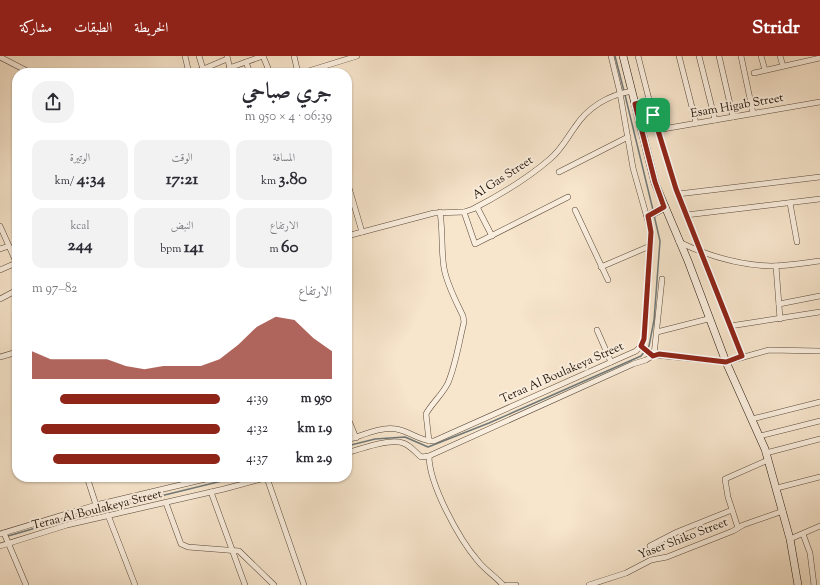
<!DOCTYPE html>
<html lang="ar">
<head>
<meta charset="utf-8">
<style>
  :root { --surface:#fff; --page:#f2f2f3; --text:#2b2b33; --muted:#7c7c81; --accent:#8f2418 }
  body { margin:0; font-family:"Sorts Mill Goudy",Amiri,serif; background:var(--page); color:var(--text); direction:rtl; height:100vh; display:flex; flex-direction:column; font-size:15px; white-space:nowrap }
  * { box-sizing:border-box; margin:0 }
  p { font-size:13px; color:var(--muted) }
  .icon { flex:none; width:22px; height:22px; fill:none; stroke:currentColor; stroke-width:2; stroke-linecap:round; stroke-linejoin:round }
  .map { position:relative; flex:1; overflow:hidden; direction:ltr }
  .sheet { position:absolute; left:12px; top:12px; width:340px; height:414px; display:flex; flex-direction:column; background:var(--surface); border-radius:16px; box-shadow:0 1px 3px #0004; direction:rtl }
  .sheet>* { flex:none }
  .pin { position:absolute; display:grid; place-items:center; width:34px; height:34px; color:#fff; margin:-17px; border-radius:8px; box-shadow:0 2px 6px #0006 }
  .round { display:grid; place-items:center; flex:none; width:42px; height:42px; border-radius:16px; background:var(--page) }
  .overview { display:flex; align-items:center; justify-content:space-between; height:68px; padding:0 20px }
  h1 { font-size:22px; font-weight:700; line-height:30px }
  .stats { display:grid; grid-template-columns:repeat(3,1fr); gap:6px; height:68px; padding:4px 20px }
  .stats div { display:grid; align-content:center; border-radius:10px; background:var(--page); text-align:center }
  .stats b { font-size:17px; font-weight:700 }
  .stats small { font-size:11px; font-weight:400 }
  .stats p { font-size:11px }
  .chart { height:112px; padding:8px 20px }
  .chart p { display:flex; justify-content:space-between }
  .chart svg { width:100%; height:72px; margin-top:4px; fill:var(--accent); opacity:.7 }
  ul { padding:0 20px; list-style:none; font-size:13px }
  li { display:grid; grid-template-columns:64px 48px 1fr; align-items:center; height:30px }
  li i { height:10px; border-radius:5px; background:var(--accent) }
  header { display:flex; align-items:center; gap:24px; box-sizing:border-box; height:56px; padding:0 20px; background:var(--accent); color:#fff }
  header strong { font-size:19px }
  nav { display:flex; gap:22px; margin-inline-start:auto; font-size:14px }
  .map>svg:first-child { display:block }
  .lines { fill:none; stroke-linecap:round; stroke-linejoin:round }
  .stream { stroke:#6f7878; stroke-width:1.5 }
  .street-casing { stroke:#584839; stroke-width:6 }
  .secondary-casing { stroke:#231308; stroke-width:8 }
  .street { stroke:#faeede; stroke-width:5 }
  .secondary { stroke:#faeede; stroke-width:7 }
  .route-casing { stroke:#fff; stroke-width:8 }
  .route { stroke:#8f2418; stroke-width:5 }
  .labels { text-anchor:middle; dominant-baseline:central; stroke-width:4; stroke-linejoin:round; paint-order:stroke }
  .street-label { font-size:12px; fill:#231308; stroke:#faeede }
</style>
</head>
<body>
<header>
<strong>Stridr</strong>
<nav><a>الخريطة</a><a>الطبقات</a><a>مشاركة</a></nav>
</header>
<div class="map">
<svg width="820" height="529" viewBox="0 0 820 529">
  <rect width="100%" height="100%" fill="#f7e5cc"/>
  <filter id="stains"><feTurbulence type="fractalNoise" baseFrequency=".005" numOctaves="4"/><feColorMatrix values="0 0 0 0 .2 0 0 0 0 .09 0 0 0 0 .02 0 0 0 .5 -.17"/></filter>
  <radialGradient id="worn" r=".72"><stop offset=".6" stop-color="#630" stop-opacity="0"/><stop offset="1" stop-color="#630" stop-opacity=".3"/></radialGradient>
  <g class="lines">
    <g class="stream">
      <polyline points="615,0 624,35"/>
      <polyline points="625,39 653,154"/>
      <polyline points="347,390 375,383 405,381 428,391 489,367 641,300 649,290 654,264 660,185 654,159"/>
      <polyline points="8,480 67,463 238,421"/>
    </g>
    <defs>
      <g id="street">
        <polyline points="185,0 189,17"/>
        <polyline points="199,0 203,13"/>
        <polyline points="227,0 231,17"/>
        <polyline points="263,0 270,17"/>
        <polyline points="294,0 298,17"/>
        <polyline points="638,0 653,59 676,133 742,301"/>
        <polyline points="679,0 696,67"/>
        <polyline points="699,0 715,64"/>
        <polyline points="719,0 733,61"/>
        <polyline points="741,0 753,57"/>
        <polyline points="761,0 765,14"/>
        <polyline points="780,0 783,10"/>
        <polyline points="0,1 31,17"/>
        <polyline points="246,6 250,17"/>
        <polyline points="229,12 263,0"/>
        <polyline points="194,17 227,3"/>
        <polyline points="302,17 357,0"/>
        <polyline points="754,17 820,2"/>
        <polyline points="635,48 649,45"/>
        <polyline points="657,74 820,46"/>
        <polyline points="559,116 628,81"/>
        <polyline points="347,125 362,176"/>
        <polyline points="678,138 820,121"/>
        <polyline points="790,147 797,186"/>
        <polyline points="477,151 492,180"/>
        <polyline points="575,154 608,224"/>
        <polyline points="464,156 475,188 568,141"/>
        <polyline points="686,159 820,143"/>
        <polyline points="0,170 17,208"/>
        <path d="M347,180L434,157L464,156L473,153C500,139 528,122 550,103C561,94 567,82 575,71C588,51 609,39 632,35"/>
        <path d="M679,186C708,200 738,209 771,210C787,210 804,207 820,205"/>
        <polyline points="0,193 9,190"/>
        <polyline points="776,210 780,263"/>
        <polyline points="601,211 650,190"/>
        <polyline points="0,214 16,207"/>
        <polyline points="0,243 17,234"/>
        <polyline points="779,248 820,240"/>
        <polyline points="730,270 820,256"/>
        <polyline points="597,274 611,306"/>
        <polyline points="657,276 708,263"/>
        <polyline points="641,290 653,300"/>
        <polyline points="654,299 662,223"/>
        <polyline points="0,301 17,296"/>
        <polyline points="347,360 356,382"/>
        <polyline points="752,363 820,346"/>
        <polyline points="760,380 820,365"/>
        <path d="M347,384C361,380 381,370 396,373C410,375 421,386 434,385L636,295L641,290L644,283L651,176L633,112L620,37L611,0"/>
        <path d="M429,385L426,358C432,347 442,339 448,327C456,308 459,286 464,266L463,260C456,245 447,229 444,212C441,194 443,175 440,156"/>
        <path d="M347,397C360,393 390,382 403,387C410,389 415,396 421,401L429,400L633,308L646,304L654,299L726,306L769,294L820,295"/>
        <polyline points="766,397 820,383"/>
        <path d="M429,400C429,428 459,483 478,505C485,514 495,520 503,529"/>
        <polyline points="87,421 96,449"/>
        <polyline points="267,422 304,529"/>
        <polyline points="777,432 820,421"/>
        <polyline points="211,436 245,529"/>
        <polyline points="166,447 181,488 188,491 239,495 274,529"/>
        <polyline points="108,459 135,529"/>
        <polyline points="738,472 728,441 725,423 768,404"/>
        <polyline points="4,477 26,529"/>
        <polyline points="0,478 96,449 214,421"/>
        <polyline points="803,478 810,497 814,529"/>
        <polyline points="790,483 820,470"/>
        <polyline points="0,490 67,469 224,433 269,421"/>
        <polyline points="650,490 677,476 732,454"/>
        <polyline points="507,529 516,529"/>
        <polyline points="589,529 626,517 651,504 667,501 733,475 743,469 783,455"/>
      </g>
      <g id="secondary">
        <polyline points="623,0 655,127 688,205 726,306 765,393 790,483 798,529"/>
        <polyline points="648,160 665,151"/>
      </g>
    </defs>
    <use href="#street" class="street-casing"/>
    <use href="#secondary" class="secondary-casing"/>
    <use href="#street" class="street"/>
    <use href="#secondary" class="secondary"/>
  </g>
  <g class="lines">
    <defs>
      <polygon id="route" points="649,45 676,133 742,300 726,306 659,298 653,300 641,290 644,283 651,176 648,160 664,151 655,126 635,48"/>
    </defs>
    <use href="#route" class="route-casing"/>
    <use href="#route" class="route"/>
  </g>
  <g class="labels">
    <g class="street-label">
      <text transform="translate(737 50) rotate(-10)">Esam Higab Street</text>
      <text transform="translate(503 122) rotate(-33)">Al Gas Street</text>
      <text transform="translate(562 317) rotate(-24)">Teraa Al Boulakeya Street</text>
      <text transform="translate(97 454) rotate(-14)">Teraa Al Boulakeya Street</text>
      <text transform="translate(683 483) rotate(-21)">Yaser Shiko Street</text>
    </g>
  </g>
  <rect width="100%" height="100%" filter="url(#stains)"/>
  <rect width="100%" height="100%" fill="url(#worn)"/>
</svg>
<div class="pin" style="left:653px;top:59px;background:#1e9e55"><svg class="icon" aria-label="arrive" viewBox="0 0 24 24"><path d="M6 21V4h12l-3 4 3 4H6"/></svg></div>
<section class="sheet">
<div class="overview"><div><h1>جري صباحي</h1><p>06:39 · 4 × 950 m</p></div><a class="round"><svg class="icon" aria-label="share" viewBox="0 0 24 24"><path d="M12 15V3M7 8l5-5 5 5M5 13v7h14v-7"/></svg></a></div>
<div class="stats">
<div><p>المسافة</p><b>3.80<small> km</small></b></div>
<div><p>الوقت</p><b>17:21</b></div>
<div><p>الوتيرة</p><b>4:34<small> /km</small></b></div>
</div>
<div class="stats">
<div><p>الارتفاع</p><b>60<small> m</small></b></div>
<div><p>النبض</p><b>141<small> bpm</small></b></div>
<div><p>kcal</p><b>244</b></div>
</div>
<div class="chart"><p><span>الارتفاع</span>82–97 m</p>
<svg viewBox="0 0 160 44" preserveAspectRatio="none"><path d="M0 44V27L10 32L20 32L30 32L40 32L50 36L60 38L70 36L80 36L90 36L100 32L110 23L120 12L130 6L140 8L150 19L160 27V44z"/></svg>
</div>
<ul>
<li><b>950 m</b>4:39<i style="width:85%"></i></li>
<li><b>1.9 km</b>4:32<i style="width:95%"></i></li>
<li><b>2.9 km</b>4:37<i style="width:89%"></i></li>
</ul>
</section>
</div>
</body>
</html>
